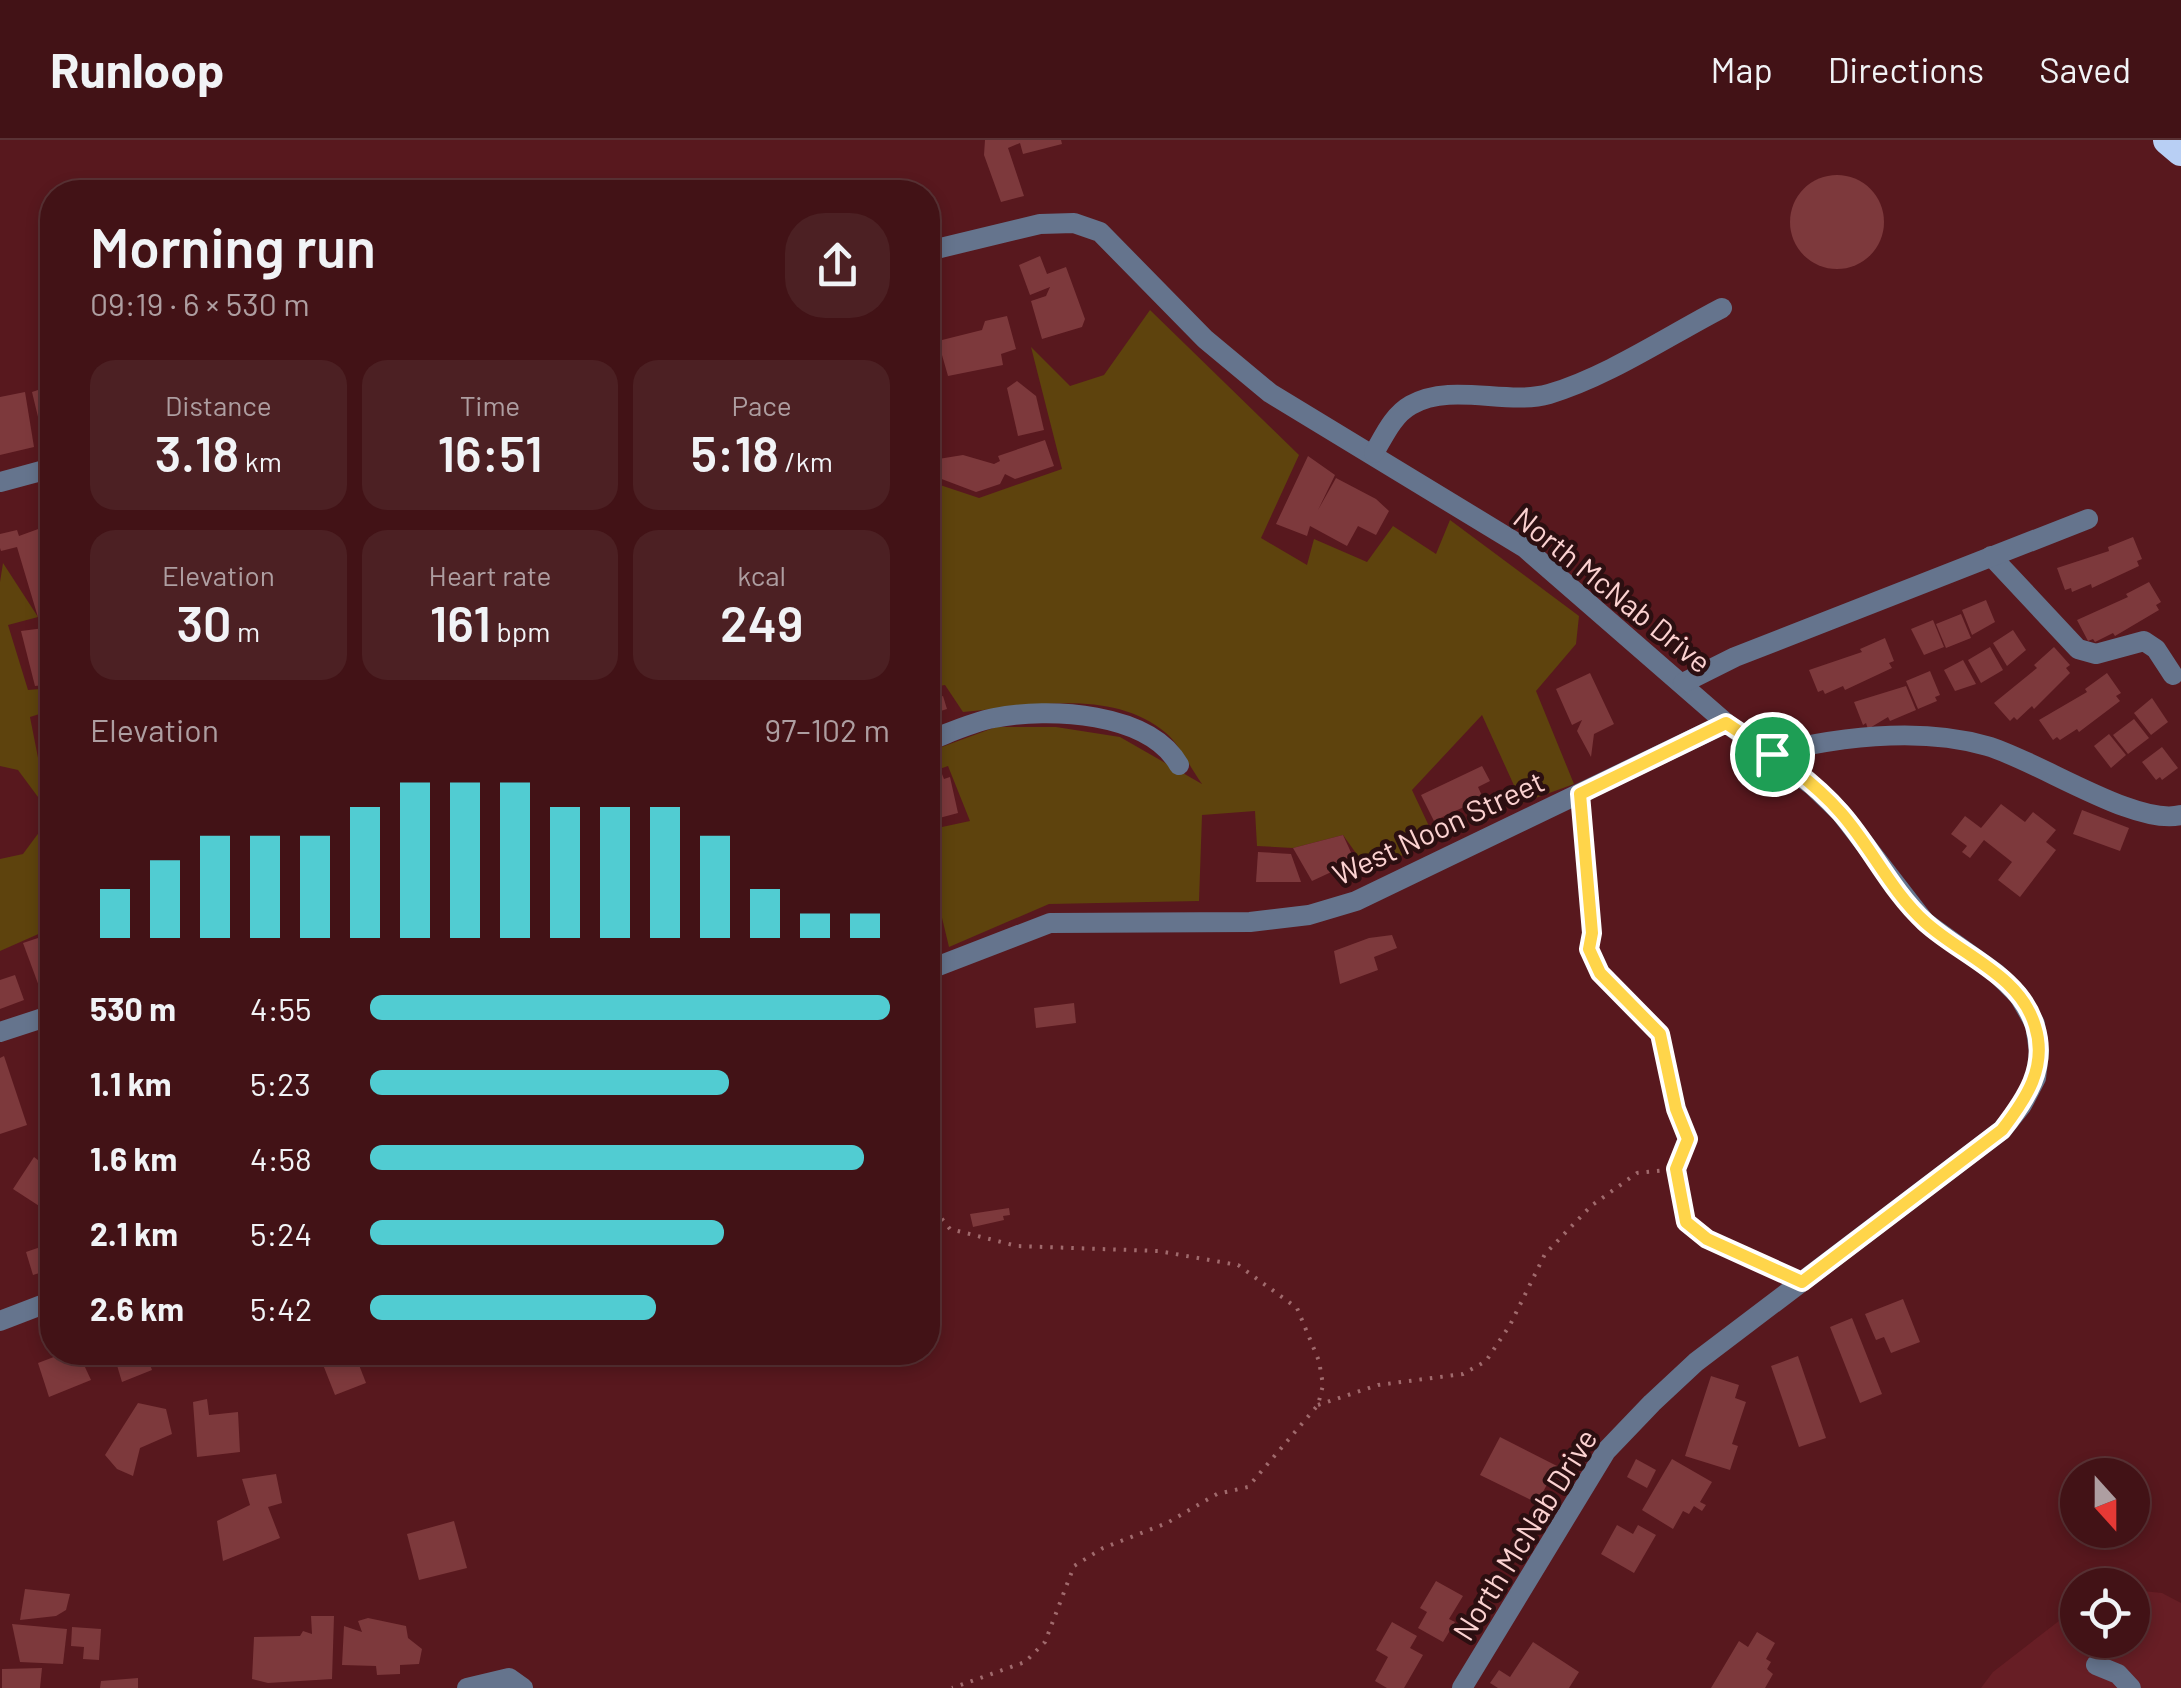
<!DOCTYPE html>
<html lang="en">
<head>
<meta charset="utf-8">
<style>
  :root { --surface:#421216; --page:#4c2023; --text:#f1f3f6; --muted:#ae9ea1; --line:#5a3235; --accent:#51ccd2 }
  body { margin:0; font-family:Barlow,sans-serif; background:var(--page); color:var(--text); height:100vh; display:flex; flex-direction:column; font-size:38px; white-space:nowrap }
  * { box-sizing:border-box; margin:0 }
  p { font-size:32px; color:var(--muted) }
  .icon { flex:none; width:55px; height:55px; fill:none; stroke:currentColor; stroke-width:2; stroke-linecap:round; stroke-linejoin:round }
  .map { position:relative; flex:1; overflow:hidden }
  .side { position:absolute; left:40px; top:40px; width:900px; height:1185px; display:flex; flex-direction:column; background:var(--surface); border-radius:40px; box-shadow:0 5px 15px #0003,0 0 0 2px var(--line) }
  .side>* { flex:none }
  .needle { width:65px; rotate:159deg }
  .fabs { position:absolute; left:2060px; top:1318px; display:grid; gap:20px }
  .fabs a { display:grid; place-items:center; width:90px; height:90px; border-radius:50%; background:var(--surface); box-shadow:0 5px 15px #0003,0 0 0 2px var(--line); font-size:50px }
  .pin { position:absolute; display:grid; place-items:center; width:85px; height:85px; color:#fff; margin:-42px; border:5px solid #fff; border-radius:50%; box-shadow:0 2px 10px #0007 }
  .round { display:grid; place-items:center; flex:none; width:105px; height:105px; border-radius:40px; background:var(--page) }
  .summary { display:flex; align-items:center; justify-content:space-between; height:170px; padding:0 50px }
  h1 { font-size:55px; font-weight:600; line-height:75px }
  .figures { display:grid; grid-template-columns:repeat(3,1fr); gap:15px; height:170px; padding:10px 50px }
  .figures div { display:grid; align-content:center; border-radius:25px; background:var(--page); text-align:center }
  .figures b { font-size:50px; font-weight:600 }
  .figures small { font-size:28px; font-weight:400 }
  .figures p { font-size:28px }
  .chart { height:280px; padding:20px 50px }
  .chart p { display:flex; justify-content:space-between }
  .chart svg { width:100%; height:180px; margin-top:10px; stroke:var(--accent); stroke-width:6 }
  ul { padding:0 50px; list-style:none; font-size:32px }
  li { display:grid; grid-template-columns:160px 120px 1fr; align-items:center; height:75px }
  li i { height:25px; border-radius:12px; background:var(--accent) }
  header { display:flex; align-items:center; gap:60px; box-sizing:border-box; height:140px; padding:0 50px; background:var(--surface); border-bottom:2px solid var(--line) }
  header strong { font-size:48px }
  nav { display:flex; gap:55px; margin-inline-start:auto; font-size:35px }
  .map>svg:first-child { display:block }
  .built { fill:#671e25 }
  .green { fill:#5e430d }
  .building { fill:#7d393c }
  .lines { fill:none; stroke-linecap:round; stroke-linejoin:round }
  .path { stroke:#a06a6d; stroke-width:4; stroke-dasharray:2.5 8; stroke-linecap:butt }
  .minor { stroke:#65748d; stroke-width:20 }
  .highway { stroke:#b8cff4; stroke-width:30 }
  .route-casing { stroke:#fff; stroke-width:20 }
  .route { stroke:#ffd54a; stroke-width:12 }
  .labels { text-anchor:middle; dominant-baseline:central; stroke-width:9; stroke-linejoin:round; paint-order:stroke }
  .street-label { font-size:30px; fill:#fcd2d1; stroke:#2c0f11 }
</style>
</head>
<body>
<header>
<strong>Runloop</strong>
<nav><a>Map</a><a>Directions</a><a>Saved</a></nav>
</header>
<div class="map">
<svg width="2181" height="1548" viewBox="0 0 2181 1548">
  <rect width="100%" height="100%" fill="#58181e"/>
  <polygon class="built" points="2133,1450 2162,1453 2181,1463 2181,1548 1981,1548 1993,1532 2077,1467 2078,1500 2132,1500"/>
  <g class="green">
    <path d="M1150,170L1299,315L1261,398L1307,425L1314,399L1367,422L1393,386L1436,414L1450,380L1579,476L1576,504L1536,551L1574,644L1522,663L1482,575L1412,650L1436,701L1368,730L1343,695L1293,708L1257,706L1255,671L1202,675L1199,761L1049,764L949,807L931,732L928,733V690L970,681L948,626L928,633V612L996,587H1056L1120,597L1202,644C1191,629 1180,605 1166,593C1111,547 1028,567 963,572L945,545L928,548V341L979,358L1062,329L1031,207L1070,246L1104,235Z"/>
    <polygon points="3,423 38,477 8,485 28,550 52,548 52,570 30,577 42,638 52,636 52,788 0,811 0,719 23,714 46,683 38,657 18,630 0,626 0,442"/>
  </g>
  <g class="building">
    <polygon points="985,0 1061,0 1062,4 1023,14 1020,3 1008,8 1024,56 1001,62 984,15"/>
    <circle cx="1837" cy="82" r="47"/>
    <polygon points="1040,116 1047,134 1066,127 1085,179 1082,187 1042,199 1031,161 1046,156 1050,147 1030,155 1019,125"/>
    <polygon points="1007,176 1016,209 1001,214 1003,225 948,236 938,201 982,190 985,181"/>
    <polygon points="52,233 52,304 45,306 32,252 47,247 43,234"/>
    <polygon points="1017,241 1036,256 1044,290 1018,296 1007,248"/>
    <polygon points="25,252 34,307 0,315 0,257"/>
    <polygon points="1045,300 1054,326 1015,339 1005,334 1000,344 976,352 931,335 932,320 963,315 994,324 1000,321 998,316"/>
    <polygon points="1308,316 1335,335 1318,370 1336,338 1376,359 1389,371 1376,395 1358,386 1347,406 1310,386 1307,396 1276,384"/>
    <polygon points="52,384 52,485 40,484 17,407 1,411 0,408 0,394 17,390 19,396"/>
    <polygon points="2133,397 2142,419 2137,421 2139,426 2092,448 2091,444 2072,452 2071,448 2065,450 2057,428 2109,411 2108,407"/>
    <polygon points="2149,442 2161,462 2156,465 2159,470 2115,496 2113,493 2095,502 2093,499 2088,501 2077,480 2128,457 2126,454"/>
    <polygon points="1986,460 1995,482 1972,495 1962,470"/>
    <polygon points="1961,474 1971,498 1946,508 1936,484"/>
    <polygon points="1933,480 1944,507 1924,515 1911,489"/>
    <polygon points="52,487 52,544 35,546 21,491"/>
    <polygon points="2013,490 2026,510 2007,526 1993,503"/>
    <polygon points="1885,498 1894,521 1889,523 1892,528 1845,550 1843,546 1825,554 1823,550 1818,552 1809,530 1862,512 1860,509"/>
    <polygon points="1990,507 2003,530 1981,543 1968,520"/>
    <polygon points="2054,507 2070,525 2066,528 2070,533 2034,569 2032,566 2017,580 2014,577 2010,581 1994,563 2037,528 2034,525"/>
    <polygon points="1963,520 1976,544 1955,551 1944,530"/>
    <polygon points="1930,531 1940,555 1935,557 1937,561 1918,569 1906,541"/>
    <polygon points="1590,533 1614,584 1594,594 1591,617 1577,591 1582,580 1572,585 1556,549"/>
    <polygon points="2107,533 2121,553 2116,556 2120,561 2079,592 2077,589 2060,600 2057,597 2053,600 2039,580 2087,552 2085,549"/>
    <polygon points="1906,546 1916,570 1890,581 1888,577 1868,589 1866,583 1863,585 1854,562"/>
    <polygon points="943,556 947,569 931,574 928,561"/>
    <polygon points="2152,558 2168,582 2151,595 2134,573"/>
    <polygon points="52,575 52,628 47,630 41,578"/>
    <polygon points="2134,579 2149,598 2128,614 2113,595"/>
    <polygon points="2109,594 2126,615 2111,628 2094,606"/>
    <polygon points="2162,607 2178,628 2162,640 2160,637 2156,640 2142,622"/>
    <polygon points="1482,626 1490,641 1478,647 1483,658 1434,681 1421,655"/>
    <polygon points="942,634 944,639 950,637 958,673 928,681 928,637"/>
    <polygon points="2001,664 2025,682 2033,672 2056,690 2046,702 2056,710 2020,757 1998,740 2012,722 1984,700 1970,718 1962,712 1967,706 1951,694 1965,676 1981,688"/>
    <polygon points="2082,670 2129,688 2120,711 2073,694"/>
    <polygon points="1343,695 1355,721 1312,741 1293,708"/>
    <polygon points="1258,712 1291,714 1301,742 1256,742"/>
    <polygon points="929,746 942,785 928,790 928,747"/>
    <polygon points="47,795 52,809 52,854 43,857 23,803"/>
    <polygon points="1392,795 1397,808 1374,817 1378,830 1340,844 1334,811 1369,798"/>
    <polygon points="15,835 24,860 0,869 0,840"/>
    <polygon points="1074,863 1076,883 1036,888 1034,868"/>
    <polygon points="4,916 27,985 0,994 0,918"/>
    <polygon points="34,1017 52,1031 50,1073 13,1049"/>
    <polygon points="1009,1068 1010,1075 1003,1076 1004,1080 973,1087 970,1074"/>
    <polygon points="52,1103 52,1129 33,1135 26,1112"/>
    <polygon points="1903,1159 1920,1202 1891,1213 1884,1197 1876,1200 1865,1174"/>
    <polygon points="1852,1178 1882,1254 1860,1263 1830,1187"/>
    <polygon points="67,1212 78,1212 91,1240 49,1257 38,1223"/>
    <polygon points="113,1212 145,1212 152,1230 122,1242"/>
    <polygon points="318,1212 354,1212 366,1243 335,1255"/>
    <polygon points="1798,1216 1826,1298 1799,1307 1771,1226"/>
    <polygon points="1711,1236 1739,1245 1735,1258 1746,1262 1732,1304 1738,1306 1730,1330 1685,1316"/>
    <polygon points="207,1259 209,1275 238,1272 240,1312 197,1317 193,1262"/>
    <polygon points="138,1263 166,1269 172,1294 140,1308 133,1336 117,1329 105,1315"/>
    <polygon points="1500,1297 1557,1326 1537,1363 1480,1335"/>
    <polygon points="1636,1319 1656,1330 1647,1348 1627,1337"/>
    <polygon points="1672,1319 1712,1342 1700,1362 1706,1365 1702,1371 1694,1366 1689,1374 1683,1371 1673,1389 1642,1370"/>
    <polygon points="276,1334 282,1363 268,1367 280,1398 223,1421 217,1381 250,1365 242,1339"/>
    <polygon points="454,1381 467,1428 419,1440 407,1394"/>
    <polygon points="1617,1385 1633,1394 1638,1385 1656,1395 1634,1433 1601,1414"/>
    <polygon points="1436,1441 1463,1456 1449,1479 1455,1482 1443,1502 1418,1488 1427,1472 1420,1468"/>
    <polygon points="25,1449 70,1454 66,1470 56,1476 20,1480"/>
    <polygon points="311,1476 334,1476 332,1539 268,1543 252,1539 254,1497 300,1496 303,1491 312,1494"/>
    <polygon points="368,1478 406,1486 408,1498 422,1509 419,1524 400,1525 400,1534 377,1535 376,1526 342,1525 344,1486 362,1492 358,1481"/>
    <polygon points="1392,1482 1417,1496 1410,1508 1423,1515 1404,1548 1387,1548 1375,1541 1388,1517 1376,1510"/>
    <polygon points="12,1484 67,1489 63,1524 20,1522"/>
    <polygon points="72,1487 101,1489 99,1520 83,1519 84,1507 71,1506"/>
    <polygon points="1757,1492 1775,1503 1766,1519 1771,1522 1767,1529 1773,1534 1765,1548 1711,1548 1739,1501 1748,1507"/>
    <polygon points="1533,1502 1579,1532 1569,1548 1498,1548 1490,1543 1499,1530 1510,1537"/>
    <polygon points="42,1528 40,1548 2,1548 2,1529"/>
    <polygon points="138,1538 138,1548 100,1548 101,1541"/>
  </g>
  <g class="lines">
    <g class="path">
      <polyline points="928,1019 928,1037"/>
      <polyline points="1676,1029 1686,1082 1707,1099 1783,1133"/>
      <polyline points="928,1051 934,1069 950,1089 1017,1106 1158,1111 1238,1125 1297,1168 1319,1221 1323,1245 1318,1265 1248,1347 1217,1354 1167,1383 1103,1408 1074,1426 1045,1502 1025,1522 952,1548"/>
      <path d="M1318,1265L1378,1245L1463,1234L1486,1221L1510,1185L1545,1114L1591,1066L1637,1033L1676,1029C1681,1020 1686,1010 1687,1000C1688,986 1679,977 1675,964C1669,943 1670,917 1661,896C1642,857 1582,843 1592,793L1581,674"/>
    </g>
    <g class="minor">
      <polyline points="928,111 1040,84 1074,83 1100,92 1205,199 1270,253 1525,408 1726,583 1813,646 1840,672 1925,782 1996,833 2019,856 2035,884 2039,912 2036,938 2022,965 2002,990 1696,1222 1652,1263 1606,1311 1462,1548"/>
      <path d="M1374,313C1384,296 1393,275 1411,265C1452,242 1506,266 1549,254C1607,237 1668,196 1722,168"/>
      <polyline points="0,342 52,328"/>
      <polyline points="1991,416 2078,509 2096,514 2144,501 2156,509 2173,535"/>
      <polyline points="1683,543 1735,517 2088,379"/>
      <path d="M928,601C949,593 972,582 994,578C1049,567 1149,572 1179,625"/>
      <path d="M1772,613C1839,597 1918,586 1987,606C2037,620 2136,687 2181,675"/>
      <polyline points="928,830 1050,783 1250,782 1309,775 1356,761 1726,583"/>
      <polyline points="0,892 52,875"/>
      <polyline points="0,1181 52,1161"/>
      <polyline points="2096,1525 2118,1534 2131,1548"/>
      <polyline points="467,1548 509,1538 523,1548"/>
    </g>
    <polyline class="highway" points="2168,0 2181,11"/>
  </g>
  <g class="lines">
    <defs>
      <path id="route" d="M1726,583C1766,610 1809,636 1841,673C1871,707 1891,751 1925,782C1961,815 2020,835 2035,886C2048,927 2026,959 2002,990L1802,1142L1707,1099L1686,1082L1676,1029L1688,999L1676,969L1660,894L1600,833L1589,809L1592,793L1580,654Z"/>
    </defs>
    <use href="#route" class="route-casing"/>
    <use href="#route" class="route"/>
  </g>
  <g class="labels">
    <g class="street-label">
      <text transform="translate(1613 449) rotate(39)">North McNab Drive</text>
      <text transform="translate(1438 687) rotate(-25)">West Noon Street</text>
      <text transform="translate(1524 1394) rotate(-58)">North McNab Drive</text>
    </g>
  </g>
</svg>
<div class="fabs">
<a><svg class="needle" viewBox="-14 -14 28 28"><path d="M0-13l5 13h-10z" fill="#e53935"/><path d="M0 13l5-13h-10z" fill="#ae9ea1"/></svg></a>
<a><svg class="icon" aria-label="locate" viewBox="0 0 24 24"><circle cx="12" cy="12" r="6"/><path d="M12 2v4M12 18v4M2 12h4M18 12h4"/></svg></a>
</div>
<div class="pin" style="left:1772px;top:614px;background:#1e9e55"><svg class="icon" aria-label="arrive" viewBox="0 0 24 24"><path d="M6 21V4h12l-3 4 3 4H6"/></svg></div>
<section class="side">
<div class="summary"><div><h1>Morning run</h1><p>09:19 · 6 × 530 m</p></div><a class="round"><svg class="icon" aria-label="share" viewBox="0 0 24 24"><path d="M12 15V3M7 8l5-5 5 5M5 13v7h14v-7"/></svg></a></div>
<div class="figures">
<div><p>Distance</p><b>3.18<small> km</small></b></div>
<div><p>Time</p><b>16:51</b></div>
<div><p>Pace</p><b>5:18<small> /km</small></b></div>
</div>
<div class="figures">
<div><p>Elevation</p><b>30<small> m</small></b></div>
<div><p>Heart rate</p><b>161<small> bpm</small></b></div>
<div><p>kcal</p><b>249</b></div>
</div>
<div class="chart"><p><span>Elevation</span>97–102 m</p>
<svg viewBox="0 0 160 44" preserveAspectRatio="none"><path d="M5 44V32M15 44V25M25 44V19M35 44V19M45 44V19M55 44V12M65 44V6M75 44V6M85 44V6M95 44V12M105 44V12M115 44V12M125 44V19M135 44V32M145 44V38M155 44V38"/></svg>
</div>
<ul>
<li><b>530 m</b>4:55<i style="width:100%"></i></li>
<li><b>1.1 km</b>5:23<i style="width:69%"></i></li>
<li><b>1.6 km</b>4:58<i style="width:95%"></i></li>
<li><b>2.1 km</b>5:24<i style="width:68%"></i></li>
<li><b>2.6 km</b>5:42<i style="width:55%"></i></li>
</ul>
</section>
</div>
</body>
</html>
